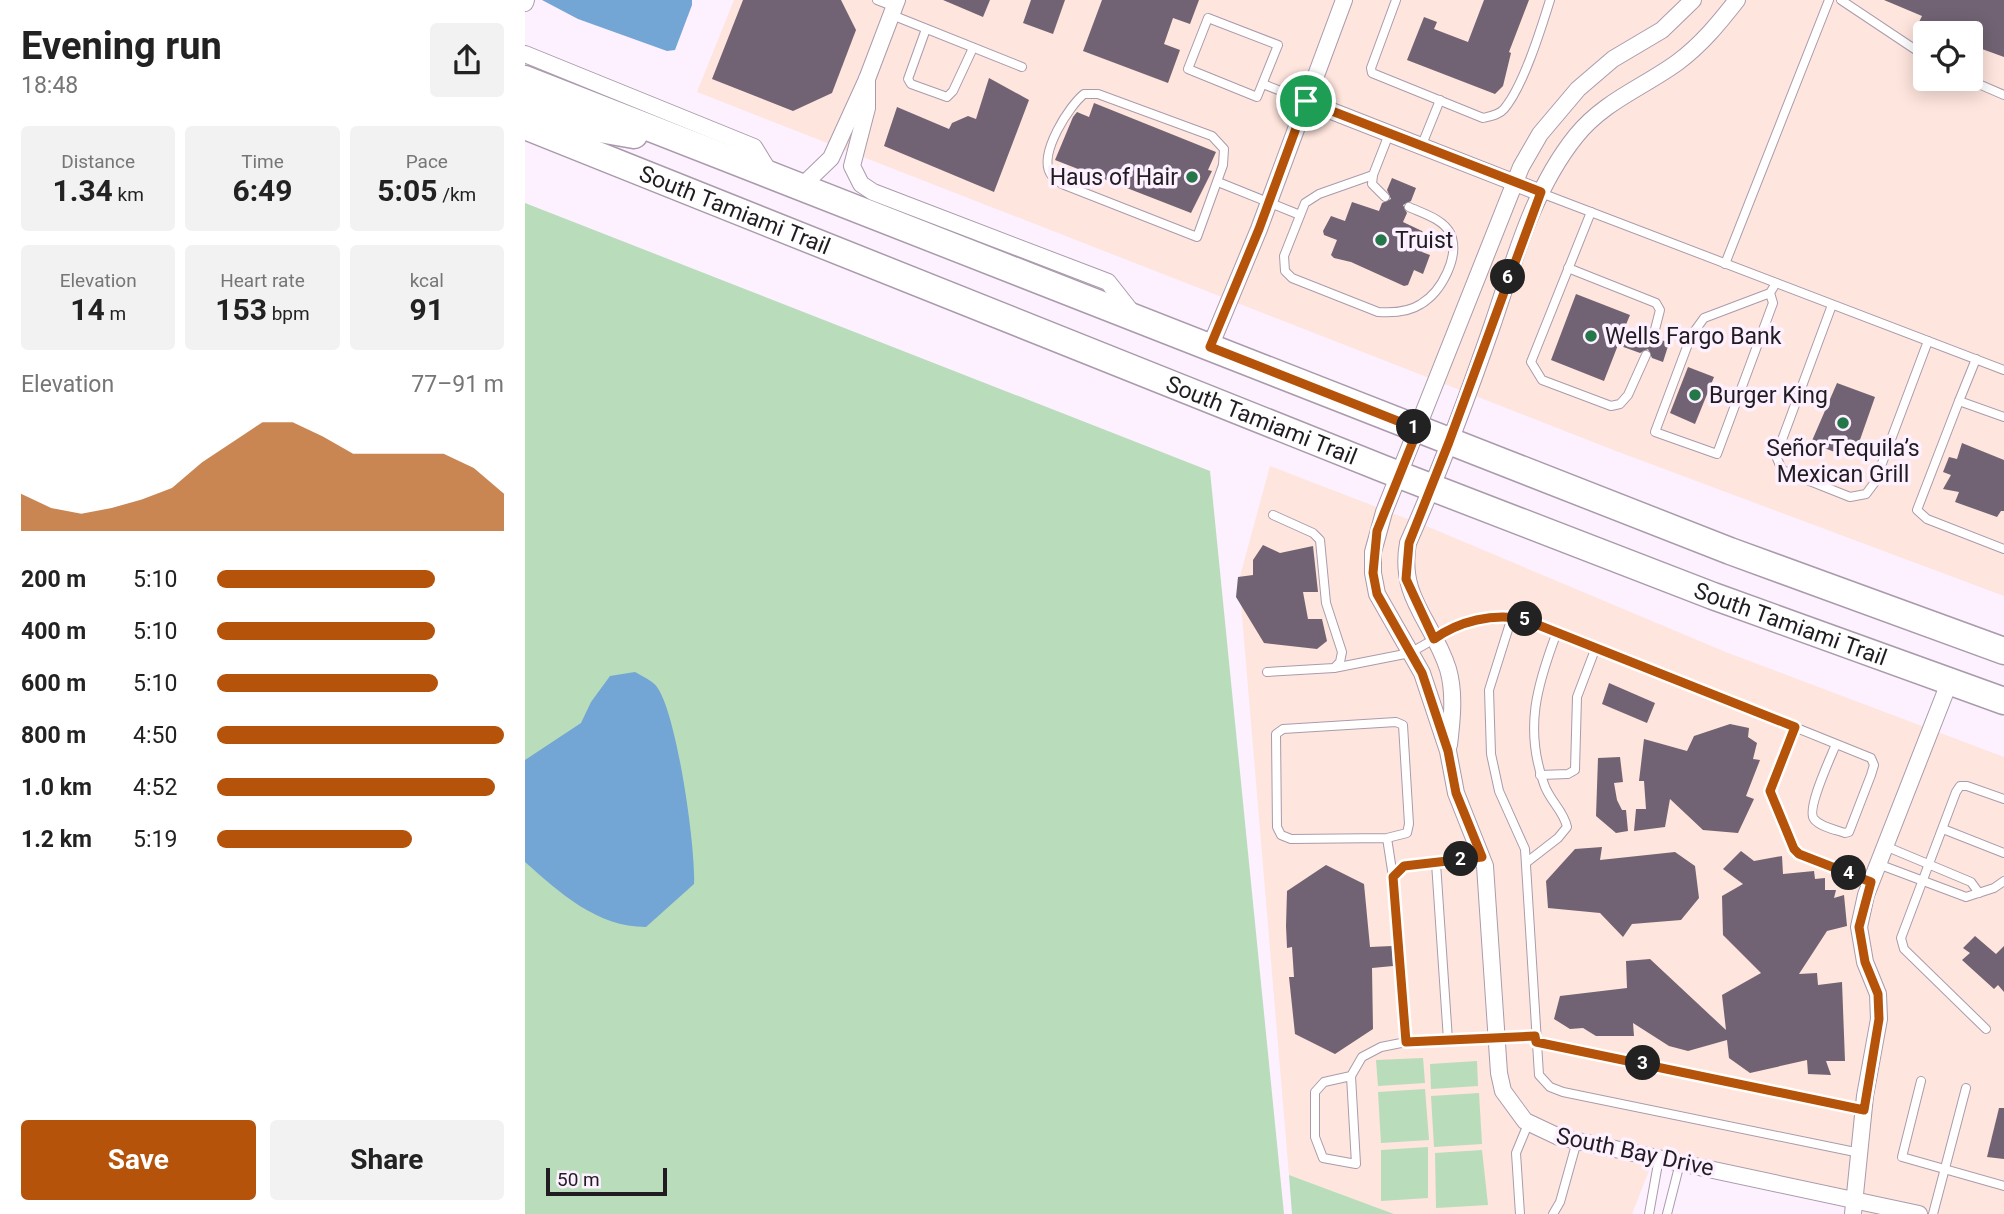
<!DOCTYPE html>
<html lang="en">
<head>
<meta charset="utf-8">
<style>
  :root { --surface:#fff; --page:#f2f2f2; --text:#222; --muted:#767676; --accent:#b45309 }
  body { margin:0; font-family:Roboto,sans-serif; background:var(--page); color:var(--text); height:100vh; display:flex; flex-direction:column; font-size:26px; white-space:nowrap }
  * { box-sizing:border-box; margin:0 }
  p { font-size:23px; color:var(--muted) }
  .icon { flex:none; width:38px; height:38px; fill:none; stroke:currentColor; stroke-width:2; stroke-linecap:round; stroke-linejoin:round }
  .map { position:relative; flex:1; overflow:hidden }
  .sheet { display:flex; flex-direction:column; background:var(--surface); width:525px }
  .sheet>* { flex:none }
  .fabs { position:absolute; left:1388px; top:21px; display:grid; gap:14px }
  .fabs a { display:grid; place-items:center; width:70px; height:70px; border-radius:7px; background:var(--surface); box-shadow:0 4px 18px #0003; font-size:35px }
  .scale { position:absolute; left:21px; bottom:18px; width:121px; box-sizing:border-box; padding-left:7px; border:4px solid #211c22; border-top:0; font-size:19px; line-height:24px; white-space:nowrap; color:#211c22; -webkit-text-stroke:5px #fdf0ff; paint-order:stroke }
  .pin { position:absolute; display:grid; place-items:center; width:60px; height:60px; color:#fff; margin:-30px; border:4px solid #fff; border-radius:50%; box-shadow:0 2px 7px #0007 }
  .km { position:absolute; width:35px; height:35px; margin:-18px; border-radius:50%; background:#222; color:#fff; font-size:19px; line-height:35px; text-align:center }
  .round { display:grid; place-items:center; flex:none; width:74px; height:74px; border-radius:7px; background:var(--page) }
  .headline { display:flex; align-items:center; justify-content:space-between; height:119px; padding:0 21px }
  h1 { font-size:38px; font-weight:700; line-height:52px }
  .figures { display:grid; grid-template-columns:repeat(3,1fr); gap:10px; height:119px; padding:7px 21px }
  .figures div { display:grid; align-content:center; border-radius:7px; background:var(--page); text-align:center }
  .figures b { font-size:30px; font-weight:700 }
  .figures small { font-size:19px; font-weight:400 }
  .figures p { font-size:19px }
  .chart { height:196px; padding:14px 21px }
  .chart p { display:flex; justify-content:space-between }
  .chart svg { width:100%; height:126px; margin-top:7px; fill:var(--accent); opacity:.7 }
  .primary-button { display:flex; gap:14px; margin-top:auto; padding:14px 21px }
  .primary-button a { flex:1; height:80px; border-radius:7px; background:var(--accent); color:#fff; font-size:28px; font-weight:700; line-height:80px; text-align:center }
  .primary-button a+a { background:var(--page); color:var(--text) }
  ul { padding:0 21px; list-style:none; font-size:23px }
  li { display:grid; grid-template-columns:112px 84px 1fr; align-items:center; height:52px }
  li i { height:18px; border-radius:9px; background:var(--accent) }
  main { display:flex; flex:1; min-height:0 }
  .map>svg:first-child { display:block }
  .commercial { fill:#fee5dd; fill-rule:evenodd }
  .green { fill:#b9dcba }
  .water { fill:#73a5d5 }
  .building { fill:#716373 }
  .lines { fill:none; stroke-linecap:round; stroke-linejoin:round }
  .lane-casing { stroke:#aa9bac; stroke-width:10 }
  .street-casing { stroke:#aa9bac; stroke-width:18 }
  .primary-casing { stroke:#aa9bac; stroke-width:29 }
  .lane { stroke:#fff; stroke-width:8 }
  .street { stroke:#fff; stroke-width:16 }
  .primary { stroke:#fff; stroke-width:26 }
  .route-casing { stroke:#fff; stroke-width:14 }
  .route { stroke:#b45309; stroke-width:9 }
  .poi-dot { fill:#257749; stroke:#fdf0ff; stroke-width:2.5 }
  .labels { text-anchor:middle; dominant-baseline:central; stroke-width:7; stroke-linejoin:round; paint-order:stroke }
  .poi-label { font-size:23px; fill:#211c22; stroke:#fdf0ff; text-anchor:start }
  .street-label { font-size:23px; fill:#211c22; stroke:#fdf0ff }
</style>
</head>
<body>
<main>
<section class="sheet">
<div class="headline"><div><h1>Evening run</h1><p>18:48</p></div><a class="round"><svg class="icon" aria-label="share" viewBox="0 0 24 24"><path d="M12 15V3M7 8l5-5 5 5M5 13v7h14v-7"/></svg></a></div>
<div class="figures">
<div><p>Distance</p><b>1.34<small> km</small></b></div>
<div><p>Time</p><b>6:49</b></div>
<div><p>Pace</p><b>5:05<small> /km</small></b></div>
</div>
<div class="figures">
<div><p>Elevation</p><b>14<small> m</small></b></div>
<div><p>Heart rate</p><b>153<small> bpm</small></b></div>
<div><p>kcal</p><b>91</b></div>
</div>
<div class="chart"><p><span>Elevation</span>77–91 m</p>
<svg viewBox="0 0 160 44" preserveAspectRatio="none"><path d="M0 44V31L10 36L20 38L30 36L40 33L50 29L60 20L70 13L80 6L90 6L100 11L110 17L120 17L130 17L140 17L150 22L160 31V44z"/></svg>
</div>
<ul>
<li><b>200 m</b>5:10<i style="width:76%"></i></li>
<li><b>400 m</b>5:10<i style="width:76%"></i></li>
<li><b>600 m</b>5:10<i style="width:77%"></i></li>
<li><b>800 m</b>4:50<i style="width:100%"></i></li>
<li><b>1.0 km</b>4:52<i style="width:97%"></i></li>
<li><b>1.2 km</b>5:19<i style="width:68%"></i></li>
</ul>
<div class="primary-button"><a>Save</a><a>Share</a></div>
</section>
<div class="map">
<svg width="1479" height="1214" viewBox="0 0 1479 1214">
  <rect width="100%" height="100%" fill="#fdf0ff"/>
  <g class="commercial">
    <path d="M209,0H1479V596L1091,451L172,92ZM1400,33H1446V79H1400Z"/>
    <polygon points="745,466 906,528 1203,653 1479,757 1479,1214 1338,1214 1339,1201 1129,1158 1107,1214 869,1214 764,1175 714,580"/>
  </g>
  <g class="green">
    <polygon points="0,203 685,471 759,1214 0,1214"/>
    <polygon points="898,1058 900,1083 853,1086 851,1060"/>
    <polygon points="952,1061 953,1086 906,1089 905,1064"/>
    <polygon points="900,1089 904,1140 856,1143 853,1092"/>
    <polygon points="954,1093 957,1144 909,1147 906,1096"/>
    <polygon points="903,1147 903,1198 856,1201 856,1150"/>
    <polygon points="957,1150 963,1205 911,1208 910,1153"/>
    <polygon points="764,1175 869,1214 767,1214"/>
  </g>
  <g class="water">
    <polygon points="17,0 167,0 167,5 150,50 142,51 53,19"/>
    <path d="M110,672C117,676 128,681 132,687C152,714 171,849 169,884L121,927C72,927 35,893 0,862V760L56,723L66,702L85,676Z"/>
  </g>
  <g class="building">
    <polygon points="218,0 316,0 331,30 307,93 268,111 187,79"/>
    <polygon points="418,0 465,0 458,17"/>
    <polygon points="506,0 540,0 528,34 498,23"/>
    <polygon points="577,0 674,0 665,24 648,18 639,44 655,50 643,83 558,51"/>
    <polygon points="959,0 1004,0 984,52 986,53 978,86 970,94 882,60 899,17 912,22 909,29 943,42"/>
    <polygon points="1359,0 1479,0 1479,57 1446,45 1446,33 1416,33 1393,24 1397,16"/>
    <polygon points="464,78 504,100 469,192 359,146 372,107 424,129 427,123 443,116 451,119"/>
    <polygon points="569,103 691,152 683,170 687,171 666,213 530,160 548,117 552,112 564,117"/>
    <polygon points="867,178 891,188 886,201 878,205 882,213 878,222 897,231 902,237 897,252 905,255 898,274 889,270 883,285 879,286 826,262 809,258 806,255 812,240 799,235 798,231 806,216 820,221 827,202 854,211 857,203 866,199 862,190"/>
    <polygon points="1051,294 1105,315 1100,327 1122,335 1126,343 1134,339 1144,343 1138,362 1127,358 1123,349 1115,353 1093,345 1079,381 1026,360"/>
    <polygon points="1163,367 1189,377 1170,424 1145,413"/>
    <polygon points="1312,383 1350,397 1330,454 1325,452 1323,457 1286,443"/>
    <polygon points="1437,443 1479,460 1479,511 1476,511 1472,517 1430,502 1434,492 1418,489 1426,475 1418,472 1424,457 1432,459"/>
    <polygon points="738,545 755,553 788,546 793,592 778,592 783,619 797,619 802,641 792,649 739,643 711,597 713,577 728,575 728,560"/>
    <polygon points="1084,683 1130,703 1122,723 1077,704"/>
    <polygon points="1205,724 1224,728 1223,737 1232,743 1228,759 1235,760 1221,796 1229,799 1213,833 1178,830 1145,799 1140,827 1109,831 1111,809 1121,809 1119,781 1114,781 1119,739 1162,751 1169,736"/>
    <polygon points="1095,757 1098,782 1089,783 1092,800 1097,810 1101,810 1103,831 1091,833 1071,816 1073,758"/>
    <polygon points="1077,847 1075,860 1150,852 1170,866 1174,898 1156,920 1107,924 1098,937 1075,913 1023,908 1021,881 1050,849"/>
    <polygon points="1216,851 1229,861 1257,856 1258,874 1289,871 1290,879 1300,878 1300,890 1311,890 1309,898 1319,895 1322,926 1302,931 1274,974 1292,973 1293,985 1317,982 1320,1061 1301,1061 1306,1075 1283,1074 1282,1060 1225,1073 1204,1058 1202,1040 1163,1051 1144,1046 1108,1023 1109,1036 1071,1036 1058,1028 1045,1029 1029,1019 1035,996 1102,988 1101,961 1125,959 1201,1030 1197,995 1236,973 1198,935 1197,896 1218,884 1198,869"/>
    <polygon points="801,865 839,884 845,947 867,946 868,966 847,968 848,1029 810,1054 770,1034 764,977 769,977 767,947 762,948 761,926 762,891"/>
    <polygon points="1450,936 1471,954 1479,946 1479,992 1473,985 1469,989 1437,960 1445,953 1438,948"/>
    <polygon points="1474,1108 1479,1108 1479,1159 1462,1157"/>
  </g>
  <g class="lines">
    <defs>
      <g id="lane">
        <polyline points="352,0 370,7"/>
        <path d="M871,0L846,68L847,73L958,118C966,116 974,115 979,109C998,87 1016,29 1025,0"/>
        <polyline points="1316,0 1400,56"/>
        <polyline points="367,15 497,67"/>
        <polygon points="683,18 753,45 732,97 663,69"/>
        <polyline points="401,29 383,79 386,84 422,97 428,91 448,48"/>
        <polyline points="1442,79 1479,95"/>
        <polyline points="738,84 781,101"/>
        <path d="M559,94H573L687,136L699,149L698,165L672,237L537,184C533,181 527,178 525,173C514,153 544,106 559,94Z"/>
        <polyline points="896,147 915,100"/>
        <polyline points="848,175 864,134"/>
        <polyline points="693,182 775,215"/>
        <polyline points="1016,193 1479,370"/>
        <path d="M860,197L847,184L848,175L794,194L780,203L759,256L760,271L767,278L853,312C867,313 884,312 896,304C916,292 936,256 925,233C918,219 897,213 884,207"/>
        <polyline points="1066,212 1006,362 1017,380 1086,406 1095,404 1103,395 1121,355"/>
        <polyline points="1200,264 1304,0"/>
        <polyline points="1043,268 1131,303 1135,310 1128,337"/>
        <polyline points="1245,293 1179,318 1166,336 1130,432 1192,454 1248,303 1245,293 1251,283"/>
        <polyline points="1307,305 1251,456 1257,470 1325,497 1341,494 1350,482 1403,341"/>
        <polyline points="1434,401 1451,359"/>
        <polyline points="1479,417 1434,401 1392,510 1402,519 1479,549"/>
        <polyline points="809,668 885,653 937,623 987,617"/>
        <polyline points="742,672 809,668 815,662 817,652 801,603 795,540 788,533 748,515"/>
        <polyline points="1270,727 1245,791 1269,850 1274,854 1346,882"/>
        <path d="M1311,744C1306,757 1281,809 1289,819C1295,827 1312,830 1320,833L1324,832L1346,775L1349,765L1346,758L1066,645L987,617L964,690L966,754L974,791L1000,849L1014,1075L1025,1087L1038,1092L1335,1153"/>
        <polyline points="1015,775 1043,774 1050,770 1052,697 1071,647"/>
        <polyline points="1418,829 1479,853"/>
        <polyline points="862,838 882,833 884,824 878,725 871,722 758,729 751,734 752,827 756,835 766,839 862,838 868,877"/>
        <polyline points="1360,846 1446,882 1454,893"/>
        <path d="M1002,862L1033,838L1042,827C1039,811 1024,800 1019,784C999,728 1012,685 1032,632"/>
        <polyline points="911,863 923,1040"/>
        <polyline points="1353,864 1441,897 1469,888 1479,881"/>
        <polyline points="1461,1029 1379,949 1376,938 1431,792 1435,786 1442,786 1479,799"/>
        <polyline points="881,1042 868,877 879,866 957,857"/>
        <polyline points="1011,1042 1339,1110"/>
        <polyline points="826,1076 799,1082 790,1092 790,1137 798,1158 831,1164 826,1076 837,1057 856,1047 881,1042 1010,1036"/>
        <polyline points="1396,1081 1377,1157 1479,1186"/>
        <polyline points="995,1214 991,1153 1003,1124"/>
        <polyline points="1028,1214 1035,1202 1052,1141"/>
        <polyline points="1124,1214 1134,1158"/>
        <polyline points="1142,1214 1155,1163"/>
        <polyline points="1408,1214 1441,1088"/>
      </g>
      <g id="street">
        <polyline points="1168,0 1137,30 1088,59 1053,89 1015,134 996,167 859,512 848,552 848,573 852,594 897,673 923,751 931,793 960,866 974,1073 978,1091 1000,1121 1034,1137 1394,1214"/>
        <polyline points="0,3 1,0"/>
        <polyline points="0,54 229,147 245,173"/>
        <polyline points="342,79 342,108 327,166 336,184 348,192 583,282 609,315"/>
        <polyline points="781,101 1016,193"/>
        <polyline points="275,188 306,158 342,79 372,0"/>
        <polyline points="685,347 734,229 819,0"/>
        <path d="M924,745C927,720 930,693 923,669C908,621 873,598 883,543C914,473 941,401 966,329C989,263 1006,192 1051,136C1079,101 1119,87 1153,62C1177,44 1194,23 1212,0"/>
        <polyline points="1328,1214 1340,1096 1354,1019 1353,994 1340,962 1334,927 1341,895 1424,683"/>
      </g>
      <g id="primary">
        <polyline points="0,79 1205,551 1479,651"/>
        <polyline points="0,102 69,128 109,135"/>
        <path id="s1" d="M0,126L859,469L1188,596L1479,701"/>
      </g>
    </defs>
    <use href="#lane" class="lane-casing"/>
    <use href="#street" class="street-casing"/>
    <use href="#primary" class="primary-casing"/>
    <use href="#lane" class="lane"/>
    <use href="#street" class="street"/>
    <use href="#primary" class="primary"/>
  </g>
  <g class="lines">
    <defs>
      <path id="route" d="M781,101L1016,192L924,442L884,543L881,579L909,639C934,621 968,613 998,619L1270,727L1245,791L1269,849L1274,854L1346,882L1334,927L1340,962L1353,994L1354,1019L1339,1110L1011,1042L1010,1036L881,1042L868,877L879,866L957,857L931,793L923,751L897,673L852,594L848,573L852,531L893,429L685,347L734,229Z"/>
    </defs>
    <use href="#route" class="route-casing"/>
    <use href="#route" class="route"/>
  </g>
  <g class="poi-dot">
    <circle cx="667" cy="177" r="7"/>
    <circle cx="856" cy="240" r="7"/>
    <circle cx="1066" cy="336" r="7"/>
    <circle cx="1170" cy="395" r="7"/>
    <circle cx="1318" cy="423" r="7"/>
  </g>
  <g class="labels">
    <g class="poi-label">
      <text x="653" y="177" text-anchor="end">Haus of Hair</text>
      <text x="870" y="240">Truist</text>
      <text x="1080" y="336">Wells Fargo Bank</text>
      <text x="1184" y="395">Burger King</text>
      <text x="1318" y="448" text-anchor="middle">Señor Tequila’s<tspan x="1318" dy="26">Mexican Grill</tspan></text>
    </g>
    <g class="street-label">
      <text stroke="none"><textPath href="#s1" startOffset="226">South Tamiami Trail</textPath></text>
      <text stroke="none"><textPath href="#s1" startOffset="793">South Tamiami Trail</textPath></text>
      <text stroke="none"><textPath href="#s1" startOffset="1360">South Tamiami Trail</textPath></text>
      <text transform="translate(1110 1152) rotate(12)">South Bay Drive</text>
    </g>
  </g>
</svg>
<div class="fabs">
<a><svg class="icon" aria-label="locate" viewBox="0 0 24 24"><circle cx="12" cy="12" r="6"/><path d="M12 2v4M12 18v4M2 12h4M18 12h4"/></svg></a>
</div>
<div class="scale">50 m</div>
<div class="pin" style="left:781px;top:101px;background:#1e9e55"><svg class="icon" aria-label="arrive" viewBox="0 0 24 24"><path d="M6 21V4h12l-3 4 3 4H6"/></svg></div>
<b class="km" style="left:889px;top:427px">1</b>
<b class="km" style="left:936px;top:859px">2</b>
<b class="km" style="left:1118px;top:1063px">3</b>
<b class="km" style="left:1324px;top:873px">4</b>
<b class="km" style="left:1000px;top:619px">5</b>
<b class="km" style="left:983px;top:277px">6</b>
</div>
</main>
</body>
</html>
